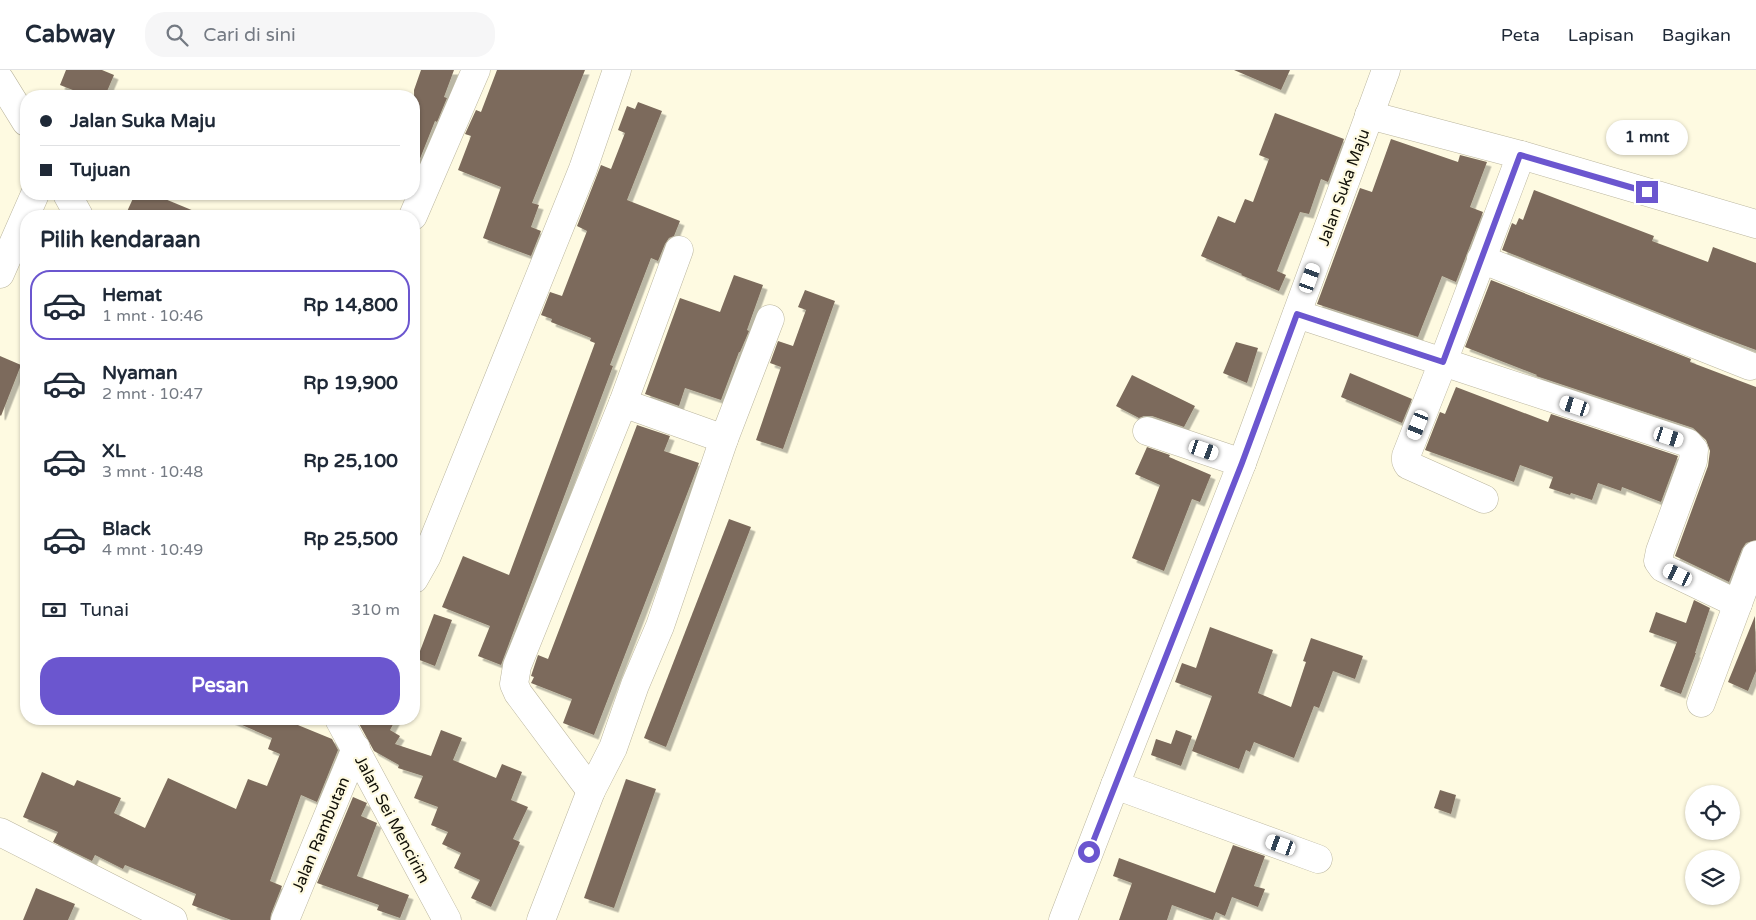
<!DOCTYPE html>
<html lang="id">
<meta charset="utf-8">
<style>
body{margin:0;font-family:"Varela Round",sans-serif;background:#f6f6f7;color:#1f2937;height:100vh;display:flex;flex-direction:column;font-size:19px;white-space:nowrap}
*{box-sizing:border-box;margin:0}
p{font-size:16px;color:#747a83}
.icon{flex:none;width:28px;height:28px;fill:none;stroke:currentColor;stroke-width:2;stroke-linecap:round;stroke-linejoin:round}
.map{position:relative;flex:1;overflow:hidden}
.panel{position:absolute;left:20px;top:140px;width:400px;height:515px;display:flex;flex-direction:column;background:#fff;border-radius:20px;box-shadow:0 1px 4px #0004}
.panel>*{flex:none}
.top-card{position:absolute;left:20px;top:20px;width:400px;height:110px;border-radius:20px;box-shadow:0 1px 4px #0004;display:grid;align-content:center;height:110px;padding:0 20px;background:#fff}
.controls{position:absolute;left:1685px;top:715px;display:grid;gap:10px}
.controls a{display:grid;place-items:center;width:55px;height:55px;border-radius:50%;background:#fff;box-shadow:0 1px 4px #0004;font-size:25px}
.end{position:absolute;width:22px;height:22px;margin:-11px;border:6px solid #6b56cf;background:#fff;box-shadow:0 0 0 2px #fff}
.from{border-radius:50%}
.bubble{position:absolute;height:35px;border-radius:18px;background:#fff;box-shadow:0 1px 4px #0004;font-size:16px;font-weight:700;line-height:35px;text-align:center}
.car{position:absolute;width:15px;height:30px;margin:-15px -8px;border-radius:6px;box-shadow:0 0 4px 1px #0007;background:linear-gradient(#fff 24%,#345 0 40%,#fff 0 76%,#345 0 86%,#fff 0)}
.top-card b{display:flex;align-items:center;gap:18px;height:48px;font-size:19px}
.top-card b+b{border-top:1px solid #e0e1e3}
.top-card i{width:12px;height:12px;background:#1f2937}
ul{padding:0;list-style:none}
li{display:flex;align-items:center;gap:15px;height:70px;margin:0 10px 8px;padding:0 10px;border:2px solid transparent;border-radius:20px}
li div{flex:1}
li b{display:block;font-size:19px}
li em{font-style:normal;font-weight:700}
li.active{border-color:#6b56cf}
li>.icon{width:45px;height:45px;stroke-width:1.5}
h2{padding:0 20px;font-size:22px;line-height:60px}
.pay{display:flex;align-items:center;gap:12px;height:55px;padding:0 20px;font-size:19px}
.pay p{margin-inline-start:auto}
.action{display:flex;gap:10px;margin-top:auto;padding:10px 20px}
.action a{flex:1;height:58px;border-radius:20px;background:#6b56cf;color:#fff;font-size:20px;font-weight:700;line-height:58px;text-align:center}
header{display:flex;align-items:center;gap:30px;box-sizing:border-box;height:70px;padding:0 25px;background:#fff;border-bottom:1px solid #e0e1e3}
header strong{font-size:24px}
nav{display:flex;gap:28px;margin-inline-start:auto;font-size:18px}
.search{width:350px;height:45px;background:#f6f6f7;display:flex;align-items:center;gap:12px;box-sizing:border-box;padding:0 18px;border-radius:20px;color:#747a83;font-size:19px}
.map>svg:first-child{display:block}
.building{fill:#7c6b5b;filter:url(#shadow)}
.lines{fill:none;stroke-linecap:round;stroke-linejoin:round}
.minor-casing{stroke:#bbb69f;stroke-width:29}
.minor{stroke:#fff;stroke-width:28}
.route{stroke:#6b56cf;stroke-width:6}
.labels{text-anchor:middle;stroke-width:4.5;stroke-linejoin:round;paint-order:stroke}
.street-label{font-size:16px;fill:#111008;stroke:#fefae1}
</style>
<header>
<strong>Cabway</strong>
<div class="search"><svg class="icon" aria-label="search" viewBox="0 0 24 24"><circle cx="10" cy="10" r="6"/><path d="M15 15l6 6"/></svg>Cari di sini</div>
<nav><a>Peta</a><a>Lapisan</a><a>Bagikan</a></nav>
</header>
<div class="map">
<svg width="1756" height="850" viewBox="0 0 1756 850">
<defs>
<filter id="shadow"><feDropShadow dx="4.5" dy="4.5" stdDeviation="0" flood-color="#0004"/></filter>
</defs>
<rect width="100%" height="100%" fill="#fefae1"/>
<!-- building -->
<g class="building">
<path d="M66,0h36l12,5 -9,21h-17l-28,-11z"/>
<path d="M421,0h33l-10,27 3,1 -10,24 -2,-1 -20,50 -1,-81z"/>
<path d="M497,0h88l-53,133 7,2 -8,22 10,4 -10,25 -48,-18 18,-51 -43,-17 13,-34 -6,-2 11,-24 5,2z"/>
<path d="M1234,0h56l-9,20z"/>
<path d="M638,32l24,9 -35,89 53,21 -6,15 -5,2 -4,6 -7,17 -7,-3 -41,107 3,1 -112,299 -23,-9 12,-30 -48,-19 21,-51 46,19 86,-232 -5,-2 1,-3 -40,-16 1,-3 -11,-4 9,-23 12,4 25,-65 -10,-5 24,-61 10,4 14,-36 -7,-3 9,-24 8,3z"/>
<path d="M1275,43l69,26 -16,43 -7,-3 -12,35 -9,-2 -23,59 9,4 -7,16 -38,-16 1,-1 -41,-18 17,-40 17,7 10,-24 8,3 16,-43 -10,-4z"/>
<path d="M1391,69l67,23 2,-7 27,7 -17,45 13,5 -27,70 -14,-6 -24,61 -101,-33 43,-116 12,4z"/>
<path d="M1534,120l120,46 -2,5 56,21 5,-15 43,16v87l-54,-20 -200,-80 10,-27 4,2 3,-7 4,2z"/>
<path d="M135,124h18l53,22h-81z"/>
<path d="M734,205l29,10 -16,45 2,1 -9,21h-1l-18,48 -36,-12 -6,18 -34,-12 35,-96 40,14z"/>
<path d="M1491,210l200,79 -1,3 66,25v153l-10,3 -4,6 -13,33 -54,-26 33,-90 2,-15 -4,-11 -13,-12 -157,-52 1,-1 -72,-28z"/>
<path d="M805,220l30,11 -52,148 -27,-9 25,-73 -11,-4 8,-22 15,5 13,-36 -8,-3z"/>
<path d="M1236,272l22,6 -11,35 -24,-10z"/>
<path d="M0,286l21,9 -20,51 -1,-1z"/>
<path d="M1350,303l62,26 -10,24 -61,-26z"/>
<path d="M1132,305l63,31 -11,21 -32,-11h-8l-5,2 -23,-12z"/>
<path d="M1456,317l92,35 3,-8 127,42 -17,46 -39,-15 -1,4 -23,-8 -6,17 -21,-7 -1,2 -21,-7 4,-11 -33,-12 -6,17 -89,-32 15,-38 5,2z"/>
<path d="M637,355l33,11 -6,15 35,12 -105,272 -31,-12 9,-24 -41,-16 3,-6 -3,-1 7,-21 10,4z"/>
<path d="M1147,377l23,8 -1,2 42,18 -11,27 -8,-3 -28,72 -32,-13 28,-73 -25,-11z"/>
<path d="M729,449l22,8 -85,220 -22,-9z"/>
<path d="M1694,530l16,8 -15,45h1l-15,41 -21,-8 17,-44 -28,-10 7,-20 30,11z"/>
<path d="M434,544l18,6 -17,46 -18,-7z"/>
<path d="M1755,546l1,55 -8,20 -20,-9z"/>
<path d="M1210,557l63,23 -15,43 33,14 15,-45 -3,-1 8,-23 52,18 -8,23 -22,-8 -14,37 -5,-2 -20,52 -40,-16 -4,10 -4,-2 -7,19 -47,-18 20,-55 -37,-14 7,-19 14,5z"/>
<path d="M228,649h66l-1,4 39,16 6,11 -21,52 -16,-7 -31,86 12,5 -11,28 -1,6h-39l-39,-15 4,-11 -71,-29 -2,4 -28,-14 -3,6 -39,-19 5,-10 -35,-15 19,-45 32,14 3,-6 44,18 -7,15 31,15 23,-50 68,31 12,-30 19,7 13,-32 -12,-5 4,-11z"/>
<path d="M358,649h38l-6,11 10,6 -5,8 36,12 10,-26 21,8 -9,22 43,18 6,-14 20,8 -11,28 17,7 -15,32 7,3 -29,65 -20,-9 9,-18 -26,-12 7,-15 -19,-9 6,-12 -17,-7 7,-18 -24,-9 9,-22 -25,-8 1,-3 -25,-14 -17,-31z"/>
<path d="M1176,660l16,6 -11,30 -30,-11 5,-16 15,5z"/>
<path d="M626,709l30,10 -42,119 -30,-10z"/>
<path d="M1440,720l16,5 -5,19 -17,-6z"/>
<path d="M353,727l14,6 -6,13 16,7 -20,53 52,19 -9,23 -23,-8 2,-5 -62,-22z"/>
<path d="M1233,775l32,11 -11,30 11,3 -7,18 -26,-10 -7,19 -9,-4 -3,8 -41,-15 -5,15h-48l13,-37 -19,-7 6,-18 96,35z"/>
<path d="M36,818l39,16 -7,16h-45z"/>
</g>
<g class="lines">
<defs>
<g id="minor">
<path d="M0,10l26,42"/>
<path d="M1369,45l152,40 235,69"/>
<path d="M1521,85l-78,207 245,81 6,7 -1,11 -33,90 -2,10 5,7 75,36"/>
<path d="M67,124l12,22"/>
<path d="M413,146l63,-146"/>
<path d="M1481,189l269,107"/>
<path d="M0,204l35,-80"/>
<path d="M1297,244l146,48 -37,94v5l2,4 76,34"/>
<path d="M623,333l101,36"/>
<path d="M1147,361l95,32"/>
<path d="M414,509l13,-23 156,-387 34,-99"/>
<path d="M1701,633l55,-148"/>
<path d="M339,649l108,201"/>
<path d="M1115,715l203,74"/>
<path d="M591,721l-73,-98 -4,-9 3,-18 106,-263 56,-153"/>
<path d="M0,762l173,88"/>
<path d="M285,850l71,-172"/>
<path d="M541,850l50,-129 22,-43 22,-63 25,-59 64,-187 46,-120"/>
<path d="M1063,850l52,-135 127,-322 144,-393"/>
</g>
</defs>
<!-- minor casing -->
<use href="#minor" class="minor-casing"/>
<!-- minor -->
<use href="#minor" class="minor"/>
</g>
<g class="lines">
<!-- route -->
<path class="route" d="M1089,782l153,-389 55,-149 146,48 77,-207 127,37"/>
</g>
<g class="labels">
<!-- street labels -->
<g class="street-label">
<text transform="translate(1343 117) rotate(-70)" y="6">Jalan Suka Maju</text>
<text transform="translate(393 749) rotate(62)" y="6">Jalan Sei Mencirim</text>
<text transform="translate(320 764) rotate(-67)" y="6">Jalan Rambutan</text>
</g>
</g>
</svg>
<div class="controls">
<a><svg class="icon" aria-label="locate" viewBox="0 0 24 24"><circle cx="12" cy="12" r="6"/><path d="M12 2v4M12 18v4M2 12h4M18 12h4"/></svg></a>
<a><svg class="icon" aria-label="layers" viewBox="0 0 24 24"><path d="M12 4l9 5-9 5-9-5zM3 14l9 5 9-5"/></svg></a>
</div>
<i class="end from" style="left:1089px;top:782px"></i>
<i class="end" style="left:1647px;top:122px"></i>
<div class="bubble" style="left:1606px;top:50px;width:82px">1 mnt</div>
<i class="car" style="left:1310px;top:208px;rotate:20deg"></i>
<i class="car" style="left:1575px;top:336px;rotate:288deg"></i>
<i class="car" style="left:1418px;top:355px;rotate:202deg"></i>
<i class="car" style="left:1669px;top:367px;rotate:108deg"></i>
<i class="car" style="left:1204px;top:380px;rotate:109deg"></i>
<i class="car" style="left:1678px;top:505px;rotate:296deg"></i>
<i class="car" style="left:1281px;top:775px;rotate:290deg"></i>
<div class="top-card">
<b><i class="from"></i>Jalan Suka Maju</b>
<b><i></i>Tujuan</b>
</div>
<section class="panel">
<h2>Pilih kendaraan</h2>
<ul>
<li class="active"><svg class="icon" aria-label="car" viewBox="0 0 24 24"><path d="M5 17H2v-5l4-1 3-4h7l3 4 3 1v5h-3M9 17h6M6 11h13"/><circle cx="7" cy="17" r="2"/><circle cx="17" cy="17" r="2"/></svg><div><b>Hemat</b><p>1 mnt · 10:46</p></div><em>Rp 14,800</em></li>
<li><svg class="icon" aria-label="car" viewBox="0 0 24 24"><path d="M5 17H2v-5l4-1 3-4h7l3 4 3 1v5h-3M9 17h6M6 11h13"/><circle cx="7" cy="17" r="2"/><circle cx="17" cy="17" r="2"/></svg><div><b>Nyaman</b><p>2 mnt · 10:47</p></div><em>Rp 19,900</em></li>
<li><svg class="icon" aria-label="car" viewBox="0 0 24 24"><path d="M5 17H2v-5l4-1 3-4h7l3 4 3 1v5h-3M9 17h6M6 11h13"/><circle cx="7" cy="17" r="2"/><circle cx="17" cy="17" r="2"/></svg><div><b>XL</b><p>3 mnt · 10:48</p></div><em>Rp 25,100</em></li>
<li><svg class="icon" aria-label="car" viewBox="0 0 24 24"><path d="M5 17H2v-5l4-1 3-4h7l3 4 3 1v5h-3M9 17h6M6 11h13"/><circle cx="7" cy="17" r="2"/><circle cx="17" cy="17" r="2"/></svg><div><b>Black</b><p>4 mnt · 10:49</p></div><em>Rp 25,500</em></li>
</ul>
<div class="pay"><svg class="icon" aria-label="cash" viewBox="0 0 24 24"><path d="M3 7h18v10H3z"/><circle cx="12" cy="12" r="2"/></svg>Tunai<p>310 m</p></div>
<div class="action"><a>Pesan</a></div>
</section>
</div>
